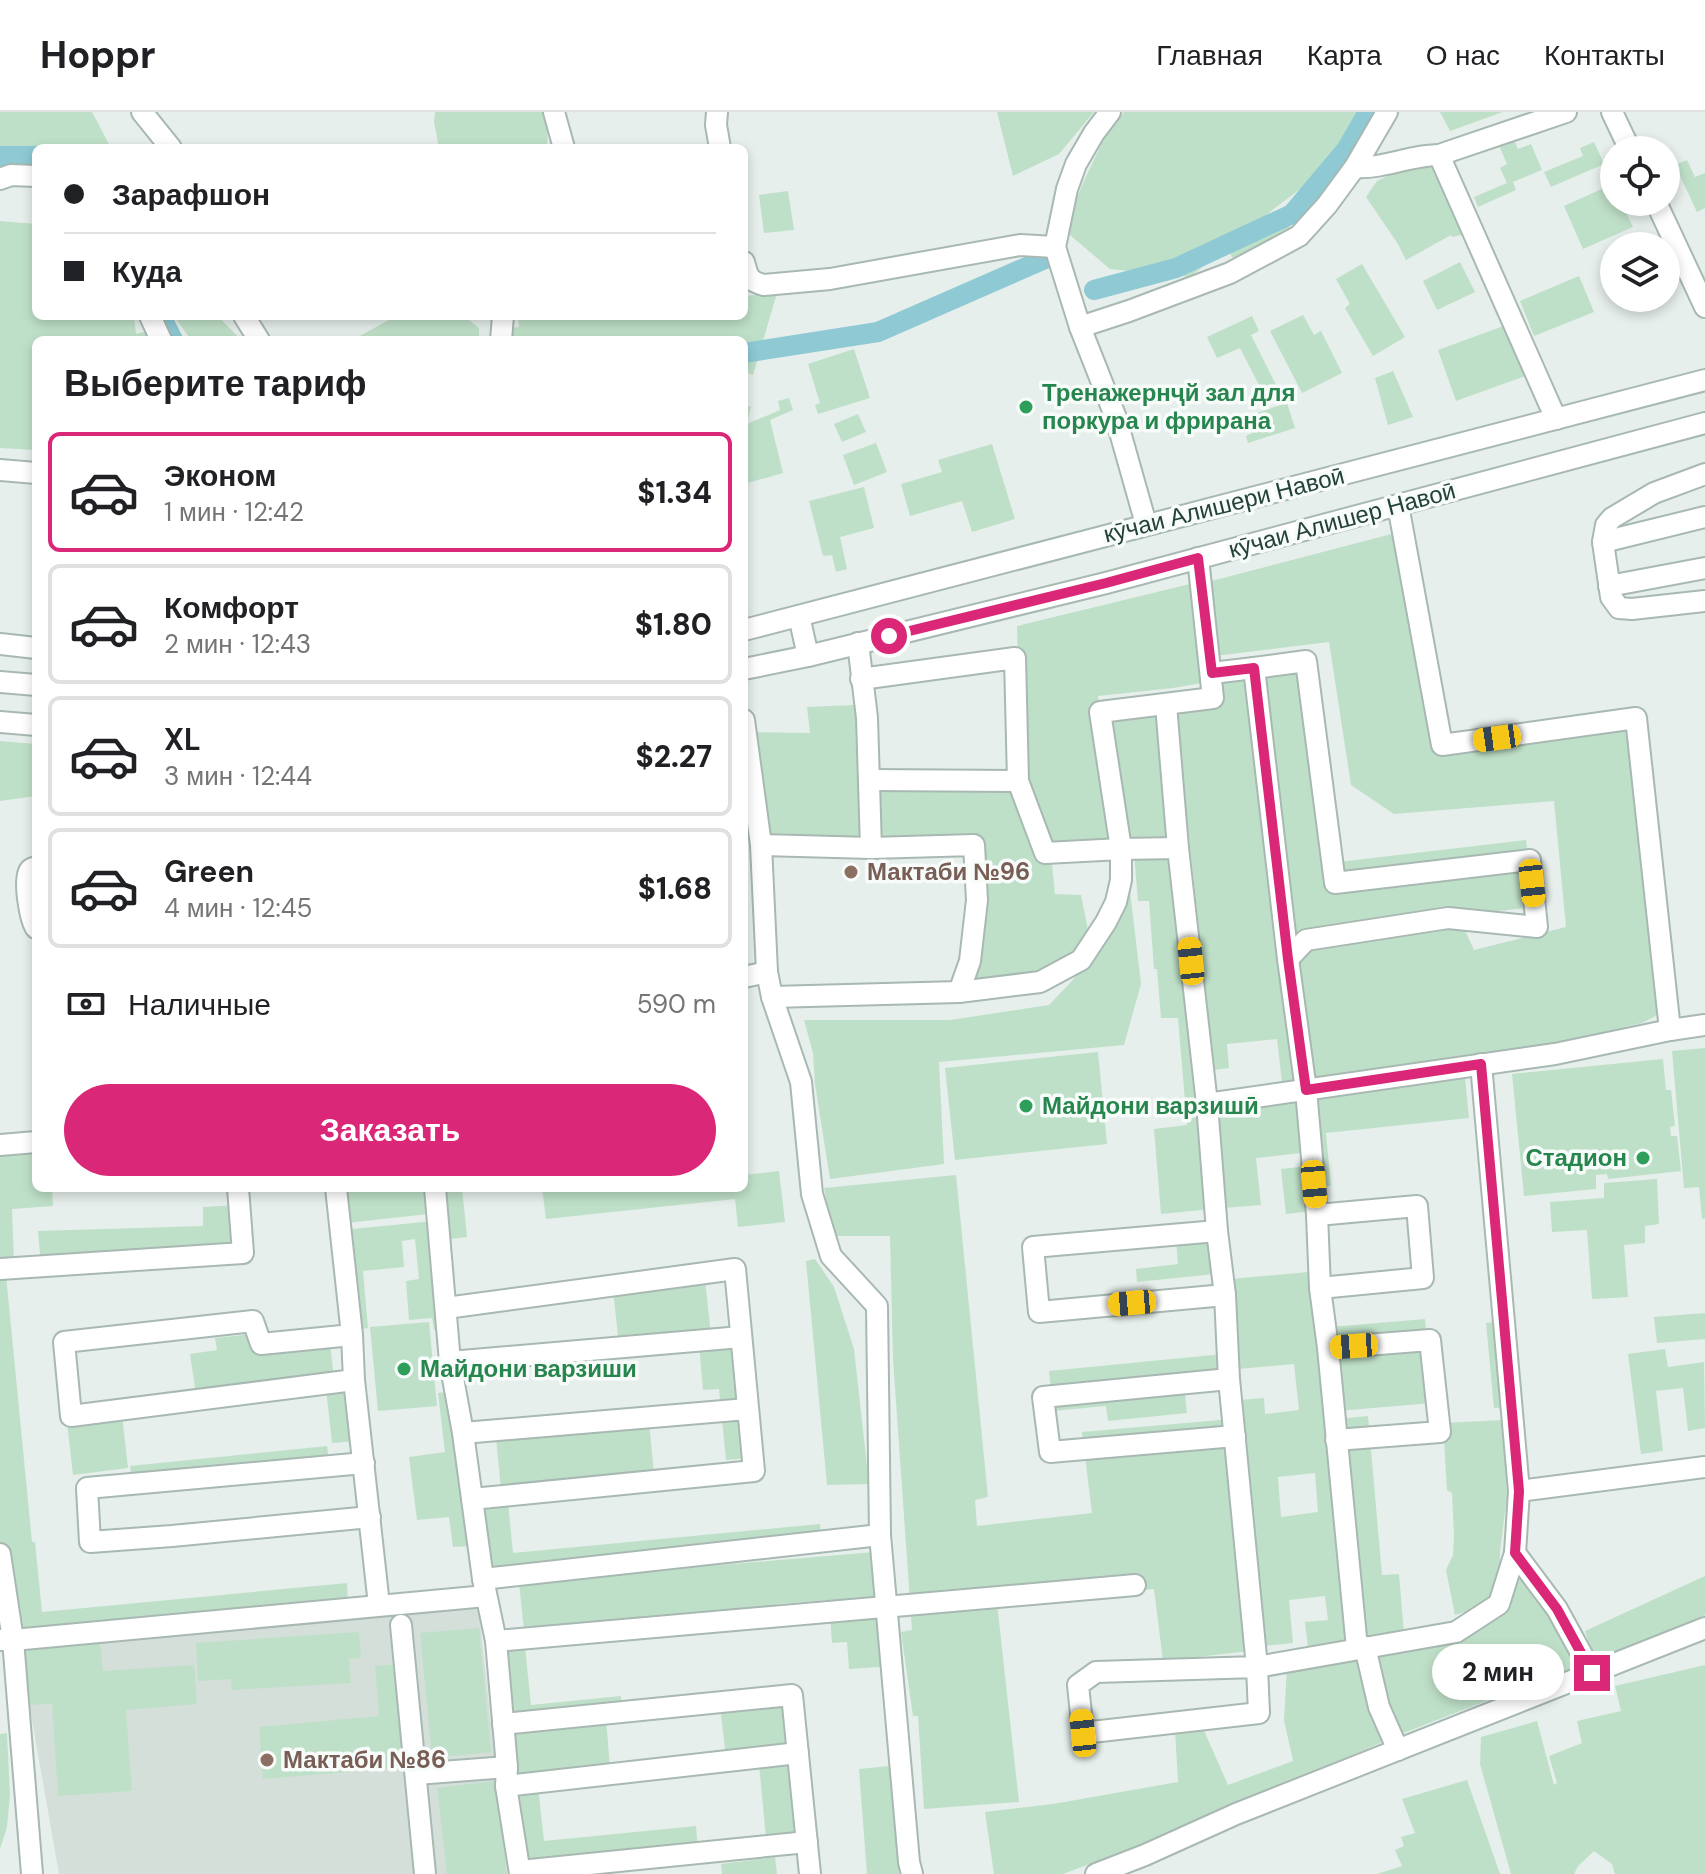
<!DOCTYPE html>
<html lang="ru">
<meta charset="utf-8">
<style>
body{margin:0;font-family:"DM Sans",sans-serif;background:#f6f6f6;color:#202124;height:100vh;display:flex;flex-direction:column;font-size:30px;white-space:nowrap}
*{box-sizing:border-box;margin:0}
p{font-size:26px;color:#757577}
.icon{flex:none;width:44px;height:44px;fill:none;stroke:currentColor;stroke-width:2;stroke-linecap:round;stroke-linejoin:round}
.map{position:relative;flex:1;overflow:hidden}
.sheet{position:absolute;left:32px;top:224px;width:716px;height:856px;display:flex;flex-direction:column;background:#fff;border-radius:12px;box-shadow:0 4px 12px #0003}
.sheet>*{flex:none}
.top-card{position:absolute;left:32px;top:32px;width:716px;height:176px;border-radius:12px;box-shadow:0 4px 12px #0003;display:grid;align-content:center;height:176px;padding:0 32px;background:#fff}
.tools{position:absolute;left:1600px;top:24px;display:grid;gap:16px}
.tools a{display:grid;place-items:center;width:80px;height:80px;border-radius:50%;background:#fff;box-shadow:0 4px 12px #0003;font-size:40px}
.end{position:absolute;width:36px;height:36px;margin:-18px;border:10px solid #db2777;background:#fff;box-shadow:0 0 0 4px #fff}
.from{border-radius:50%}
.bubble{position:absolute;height:56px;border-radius:28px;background:#fff;box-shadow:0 4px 12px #0003;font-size:26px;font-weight:800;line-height:56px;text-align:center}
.car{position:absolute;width:24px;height:48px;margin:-24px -12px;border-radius:10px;box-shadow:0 0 6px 2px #0007;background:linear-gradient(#f5c518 24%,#345 0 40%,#f5c518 0 76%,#345 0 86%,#f5c518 0)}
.top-card b{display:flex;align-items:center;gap:28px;height:76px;font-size:30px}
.top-card b+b{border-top:2px solid #e0e0e0}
.top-card i{width:20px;height:20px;background:#202124}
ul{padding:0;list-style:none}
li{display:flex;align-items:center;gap:24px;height:120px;margin:0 16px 12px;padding:0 16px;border:4px solid #e0e0e0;border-radius:12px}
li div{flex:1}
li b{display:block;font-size:30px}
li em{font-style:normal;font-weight:800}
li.selected{border-color:#db2777}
li>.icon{width:72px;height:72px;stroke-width:1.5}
h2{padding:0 32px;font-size:36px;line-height:96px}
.pay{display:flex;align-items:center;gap:20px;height:88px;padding:0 32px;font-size:30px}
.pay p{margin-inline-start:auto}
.primary-button{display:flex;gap:16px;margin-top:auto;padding:16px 32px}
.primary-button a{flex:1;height:92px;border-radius:48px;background:#db2777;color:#fff;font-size:32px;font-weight:800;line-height:92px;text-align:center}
header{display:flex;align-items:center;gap:48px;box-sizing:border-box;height:112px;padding:0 40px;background:#fff;border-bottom:2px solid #e0e0e0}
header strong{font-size:38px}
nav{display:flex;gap:44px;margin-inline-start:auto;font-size:28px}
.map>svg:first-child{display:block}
.built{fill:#d4dfda}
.green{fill:#bfe0c8;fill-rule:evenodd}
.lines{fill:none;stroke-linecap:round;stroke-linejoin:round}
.canal{stroke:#8ec9d4;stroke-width:20}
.minor-casing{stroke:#a8b8b2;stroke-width:24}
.minor{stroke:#fff;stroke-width:20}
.route{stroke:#db2777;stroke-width:10}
.leisure-dot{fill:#2e9e5b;stroke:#f7fbf9;stroke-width:3}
.education-dot{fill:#8d6e63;stroke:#f7fbf9;stroke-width:3}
.labels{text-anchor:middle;stroke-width:7;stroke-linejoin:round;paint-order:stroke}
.leisure-label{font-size:24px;font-weight:bold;fill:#27864d;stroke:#f7fbf9;text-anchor:start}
.street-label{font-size:24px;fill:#24423a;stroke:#f7fbf9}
.education-label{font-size:24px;font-weight:bold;fill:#785e54;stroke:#f7fbf9;text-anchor:start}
</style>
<header>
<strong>Hoppr</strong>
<nav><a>Главная</a><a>Карта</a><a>О нас</a><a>Контакты</a></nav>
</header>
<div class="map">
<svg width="1705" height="1762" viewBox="0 0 1705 1762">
<rect width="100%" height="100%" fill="#e6efeb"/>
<!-- built -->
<path class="built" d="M478,1490l29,272h-448l-40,-228z"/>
<!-- green -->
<g class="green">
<path d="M0,0h92l19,36h-75v3l-36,1z"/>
<path d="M435,0h110l3,10 -1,26h-108l-5,-26z"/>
<path d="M997,0h97l-35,42 -46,22z"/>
<path d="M1124,0h245l-9,32 -85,64 -85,69 -80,-8 -46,-39 19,-47 25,-53z"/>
<path d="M1440,0h63l-53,19z"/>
<path d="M1493,20l19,3 6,14 13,-5 11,26 -29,12 3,8 -38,17 -4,-10 33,-14 -7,-15 7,-4z"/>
<path d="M1594,30l10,22 -53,23 -7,-15 39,-16 -3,-8z"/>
<path d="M1435,47l31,75 -14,3 -1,-2 -45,25 -8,-16 -32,-47 11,-16 32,-15z"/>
<path d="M1687,48l8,17 10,-4v35l-8,4 -22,-47z"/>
<path d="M1613,72l1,18h7l12,25 -50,22 -19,-43z"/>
<path d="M788,79l6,39 -30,3 -5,-38z"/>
<path d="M0,109l36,3v92h98l2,18 16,-4 1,10h-117v110l-36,-2z"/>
<path d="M1287,110l11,20 -57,31 -11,-20z"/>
<path d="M1460,150l15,30 -38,18 -14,-29z"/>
<path d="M1362,152l43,73 -32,19 -28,-48 5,-4 -14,-25z"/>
<path d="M1579,164l15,36 -60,24 -14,-35z"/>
<path d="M777,181l-24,82 -9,-4v-31h-238l1,-11 12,-2 -1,-11h226v-20z"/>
<path d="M1303,203l11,20 7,-4 21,42 -40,20 -32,-62z"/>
<path d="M174,204h44l23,24h-50z"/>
<path d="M396,204h68l15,12v12h-150l29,-3z"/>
<path d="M1252,204l7,15 -8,4 28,56 -22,10 -4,-10 7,-4 -20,-39 -23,10 -10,-21z"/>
<path d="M1509,212l19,51 -72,26 -18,-51z"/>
<path d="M854,237l16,49 -52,16 -3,-9 5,-2 -12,-39z"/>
<path d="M1393,259l20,46 -25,8 -13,-47z"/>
<path d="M789,286l4,12 -23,10 13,53 -39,11v-76l7,-2 -4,18 33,-14 -2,-9z"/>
<path d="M1287,291l8,25 -47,15 -2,-7 6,-3 -5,-17z"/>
<path d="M858,302l8,18 -24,10 -8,-18z"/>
<path d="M876,331l11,29 -33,13 -11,-30z"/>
<path d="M992,332l23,75 -43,13 -10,-31 -52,15 -9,-32 41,-12 -4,-12z"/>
<path d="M864,375l10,41 -34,9 7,32 -11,3 -4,-17 -9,1 -14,-55z"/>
<path d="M1403,419l42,214 190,-21 22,115 22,165 -37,19 -89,21 -244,40 -18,-139 154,-24 19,7 10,22 92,-23 -12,-126 -160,13 -43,-29 -22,-143 -114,14 -11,-73z"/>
<path d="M1194,471l14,99 -35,6 -75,8 10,151 -66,11 10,7 3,29 26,1 7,35 -14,22 -38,26 -64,4 5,-139h-102l1,-54 145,-9 -4,-154z"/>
<path d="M1306,543l24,208 196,-23 8,67 -243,27 -32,-273z"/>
<path d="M1255,552l45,424 -17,2 -6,-51 -50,5 2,24 -15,2 -40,-373 44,-5 -2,-24z"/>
<path d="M1171,582l8,145 -62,5 -13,-144z"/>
<path d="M854,593l9,74 3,61 -105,5 -1,-29h-16v-84l66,1 -3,-26z"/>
<path d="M0,629l36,3v52l-36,5z"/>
<path d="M1183,737l29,360 -51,5 -7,-85 33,-4 -9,-107h-17l-4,-49h-3l-5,-68h-11l-4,-48z"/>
<path d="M1130,779l11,93 -17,61 -185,17 5,102 -114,15 -15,-95 -2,-31 -9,-33h146l99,-15 38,-40z"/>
<path d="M1705,936v170l-3,1 -3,-32 -15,1 -12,-137z"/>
<path d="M1098,940l9,92 -152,16 -10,-92z"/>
<path d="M1663,947l3,31h5l4,36 -5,1 1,9h6l4,35 -73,8 -1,-5 -11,1v14l-72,7 -12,-122z"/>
<path d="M1464,955l5,51 -143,15 5,53 -12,1 -10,-95z"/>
<path d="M1303,983l6,57 -53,6 5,47 -37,3 -11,-104z"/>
<path d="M36,1034v42h16l1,18 -41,3 2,54 -14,2v-115z"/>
<path d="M1309,1054l4,45 -27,3 -5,-45z"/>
<path d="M779,1059l6,51 -47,5 -3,-28 -189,20 -4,-31h202v-13z"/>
<path d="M956,1063l32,322 -13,3 2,26 115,-13 -10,-81 149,-13 18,232 -86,10 -9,-72 -157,14 22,199 -95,7 -6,-93h-5l-12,-84 11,-2 -19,-271 -3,-123h-57l-9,-48z"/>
<path d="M1657,1067l2,45 -14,2v17l-21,2 4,52 -36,2 -5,-69 -35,2 -2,-30 54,-4v-15z"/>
<path d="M344,1076h81l3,26 -81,9z"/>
<path d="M437,1076h25l5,49 -24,3z"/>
<path d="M237,1093l2,47 -198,13 -3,-34 165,-5v-19z"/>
<path d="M434,1109l10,108 -10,1 -2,-12 -23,2 -3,-39 13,-2 -4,-40 -13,2 2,26 -41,4 5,57 -17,2 -9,-100z"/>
<path d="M1219,1122l5,39 -87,9 -1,-13 42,-5 -2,-26z"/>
<path d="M815,1147l19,28 20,62 15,135 -42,1 -21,-224z"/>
<path d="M1319,1159l33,374 -44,3 -3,-26 23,-2 -3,-24 -36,4 4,43 -32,3 -22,-246 25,-2 1,16 34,-4 -5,-46 -56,5 -8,-90zM1315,1361l3,39 -37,5 -3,-40z"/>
<path d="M6,1163l26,267h3l7,70 305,-29 1,19 -343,33 -5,-52v-307z"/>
<path d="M705,1168l6,55 -92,10 -6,-55z"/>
<path d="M1705,1201v26l-48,4 -3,-26z"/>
<path d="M1425,1207l7,84 -95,8 -7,-84z"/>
<path d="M1501,1209l8,86 -15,1 -8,-85z"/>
<path d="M429,1210l8,84 -59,5 -8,-84z"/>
<path d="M252,1222l3,19 75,-9 4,34 -138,17 -6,-41 27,-4 -2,-12z"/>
<path d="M739,1228l11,118 -24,2 -7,-71 -16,1 -4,-46z"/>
<path d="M1665,1237l3,18 36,-5 1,66 -17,3 -5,-43 -27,3 7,60 -22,3 -13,-100z"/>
<path d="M1223,1242l2,19 -42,4 4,36 -79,8 -2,-15 -53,5 -4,-40z"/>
<path d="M351,1273l6,56 -25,2 -6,-55z"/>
<path d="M452,1279l19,155 -18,1 -4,-30 -32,3 -8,-63 36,-5 -7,-59z"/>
<path d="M648,1300l6,62 -153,15 -6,-61z"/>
<path d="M122,1303l6,53 -55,7 -6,-53z"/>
<path d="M1368,1304l14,159 17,-1 5,59 -46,5 -20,-219z"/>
<path d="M1504,1308l3,76 -7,56v36l-10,16 -35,11 -9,-45 7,-15 1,-20 -2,-42 -5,-3 -4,-67z"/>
<path d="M327,1334l2,16 -197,21 -2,-17z"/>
<path d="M508,1390l5,51 307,-29 2,21 -332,31 -7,-72z"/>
<path d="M874,1440l7,115 -32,2 -2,-27 -15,1 -3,-43 -52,4 2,15 -254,28 6,58 90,-9 1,15 -110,10 -8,-88 20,-2 -5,-49z"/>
<path d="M1705,1464v39l-110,47 -10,-31z"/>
<path d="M1521,1465l31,36 27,52 -178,69 -214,93 -124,47h-69l-9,-62 68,-8 125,-22 -3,-52 27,-4 26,59 65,-24 -9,-41 3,-53 180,-28 38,-33z"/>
<path d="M479,1516l12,124 -59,6 -12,-125z"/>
<path d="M359,1520l2,26 -12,1 2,24 -119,7 -1,-11 -33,2 -2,-38z"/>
<path d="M100,1530l3,29 91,-6 3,39 -71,6 6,81 -74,5 -6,-92 -25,1 -4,-58z"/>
<path d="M400,1552l9,103 -146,12 -4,-52 120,-11 -4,-50z"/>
<path d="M1705,1553v209h-90l-3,-10 -18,-13 -16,15 -4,8h-63l-31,-110 1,-27 56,-16 17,64 3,-2 -8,-27 33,-13 -5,-22 44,-10 -6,-25z"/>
<path d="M788,1587l6,50 -68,8 -6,-51z"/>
<path d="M606,1606l4,50 -92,10 -4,-49z"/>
<path d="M7,1621l3,62 -3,32 -7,22v-115z"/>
<path d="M794,1649l7,74 -35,3 -7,-74z"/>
<path d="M890,1654l9,108h-32l-8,-105z"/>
<path d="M1467,1668l33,94h-123l25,-8 -7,-16 9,-4 -3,-9 14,-4 -13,-34z"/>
<path d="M495,1669l12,93h-60l-10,-86z"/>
<path d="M538,1674l6,55 152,-15 2,24 -171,17 -8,-80z"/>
<path d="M775,1745l2,17h-55l-1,-10z"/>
</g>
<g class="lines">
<!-- canal -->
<g class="canal">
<path d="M0,44h36"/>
<path d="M1094,178l82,-22 116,-54 54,-64 22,-38"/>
<path d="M161,204l12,24"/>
<path d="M744,241l134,-21 176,-77"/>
</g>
<defs>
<g id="minor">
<path d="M142,0l29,36"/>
<path d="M554,0l10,36"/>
<path d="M717,0l-1,13 4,23"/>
<path d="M1110,0l-16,21 -18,31 -9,25 -12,58 25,80 36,91 30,106"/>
<path d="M1612,0l18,38"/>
<path d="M1439,43l117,264"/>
<path d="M1355,55c29,2 55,-12 84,-12l127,-43"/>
<path d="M0,67l11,-4 25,1"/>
<path d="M1656,90l49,105"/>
<path d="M744,150c4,14 4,19 20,23l66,-6 190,-34 35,2"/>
<path d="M150,204l11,24"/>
<path d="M244,204l15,24"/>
<path d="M1080,215l49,-16 101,-38 69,-37 28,-31 28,-38 32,-55"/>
<path d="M501,228l2,-24"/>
<path d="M0,358l36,3"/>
<path d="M1705,362l-51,19 -42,25 -6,7 -3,17 8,55 8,11 13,1 73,-8"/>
<path d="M1603,430l102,-25"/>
<path d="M1198,446l15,140 -113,14 21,137 57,-1 29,256 348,-50 115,-24 -34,-312 -194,27 -44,-240"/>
<path d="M1609,474l96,-18"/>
<path d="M799,504l9,40"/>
<path d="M744,518l961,-250"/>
<path d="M858,531l9,75 4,130"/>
<path d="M0,532l36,4"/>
<path d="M1254,556l52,-7 29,222 195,-23 7,67 -89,-9 -142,22 -18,19"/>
<path d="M744,557l64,-13 298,-73 599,-160"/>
<path d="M1212,561l42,-5 34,291 18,131 11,125 3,73 8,60 29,300"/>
<path d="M861,567l154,-21 3,123 -149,-1"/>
<path d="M0,570l36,3"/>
<path d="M1166,593l12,143"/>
<path d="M744,608l17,125 6,127 5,25 29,85 11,112 19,62 46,50 3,229 29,327 3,12"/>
<path d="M0,610l36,3"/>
<path d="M761,733l110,3 103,-3 3,55 -7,61 -11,31"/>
<path d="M36,755c-2,1 -5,1 -6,3 -7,8 0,50 6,58"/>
<path d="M744,865l23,-5"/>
<path d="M772,885l187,-5 81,-10 41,-22 25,-38 10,-20 5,-22v-31l-76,4 -27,-72"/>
<path d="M1670,918l35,-5"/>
<path d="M1207,992l10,127 8,64 4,84 28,288 2,46 -176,20 -5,-48 18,-13 161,-5 199,-35 43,-28 16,-51 4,-62 -38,-427"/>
<path d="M0,1033l36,-3"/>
<path d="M336,1076l16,147 2,45 25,225"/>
<path d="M435,1076l15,174 13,71 20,146 13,62 11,126 -1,19 14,88"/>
<path d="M1317,1103l100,-9 6,72 -103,10"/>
<path d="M1217,1119l-184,16 6,65 186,-17"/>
<path d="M0,1157l243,-16 -5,-65"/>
<path d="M446,1196l289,-39 19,202 -282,28"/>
<path d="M352,1223l-91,9 -8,-23 -189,21 7,74 283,-36"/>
<path d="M1328,1236l102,-8 10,92 -104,8"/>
<path d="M450,1250l291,-25"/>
<path d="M1229,1267l-186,18 7,55 185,-16"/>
<path d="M463,1321l284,-24"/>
<path d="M364,1351l-277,25 3,54 82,-6 198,-19"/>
<path d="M1519,1379l186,-24"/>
<path d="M1515,1441l42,56 35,64"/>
<path d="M0,1442l13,86 19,234"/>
<path d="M483,1467l397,-44"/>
<path d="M401,1513l24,249"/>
<path d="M0,1528h13l473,-44"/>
<path d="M496,1529l639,-56"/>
<path d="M1365,1535l14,60 19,43"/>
<path d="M503,1612l289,-29 18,179"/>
<path d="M416,1662l91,-7"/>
<path d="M506,1674l292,-33"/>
<path d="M520,1759l287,-29"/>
<path d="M1096,1762l49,-19 91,-41 469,-186"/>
</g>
</defs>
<!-- minor casing -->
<use href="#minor" class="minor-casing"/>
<!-- minor -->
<use href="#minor" class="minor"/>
</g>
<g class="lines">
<!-- route -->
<path class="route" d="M889,524l217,-53 92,-25 14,115 42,-5 34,291 18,131 175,-26 38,427 -4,62 42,56 35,64"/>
</g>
<!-- markers -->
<g class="leisure-dot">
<circle cx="1026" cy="295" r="8"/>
<circle cx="1026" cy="994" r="8"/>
<circle cx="1643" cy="1046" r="8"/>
<circle cx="404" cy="1257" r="8"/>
</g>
<g class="education-dot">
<circle cx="851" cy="760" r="8"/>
<circle cx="267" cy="1648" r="8"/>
</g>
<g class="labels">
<!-- leisure labels -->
<g class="leisure-label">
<text x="1042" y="289">Тренажернҷй зал для<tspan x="1042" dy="28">поркура и фрирана</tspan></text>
<text x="1042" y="1002">Майдони варзишӣ</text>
<text x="1627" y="1054" text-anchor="end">Стадион</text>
<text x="420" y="1265">Майдони варзиши</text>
</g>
<!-- street labels -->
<g class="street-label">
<text transform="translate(1224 393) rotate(-14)" y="8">кӯчаи Алишери Навоӣ</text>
<text transform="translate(1342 408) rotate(-15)" y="8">кӯчаи Алишер Навоӣ</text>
</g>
<!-- education labels -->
<g class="education-label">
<text x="867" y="768">Мактаби №96</text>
<text x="283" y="1656">Мактаби №86</text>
</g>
</g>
</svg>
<div class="tools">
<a><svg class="icon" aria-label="locate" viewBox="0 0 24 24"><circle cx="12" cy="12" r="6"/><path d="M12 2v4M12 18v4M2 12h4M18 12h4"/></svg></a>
<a><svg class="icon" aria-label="layers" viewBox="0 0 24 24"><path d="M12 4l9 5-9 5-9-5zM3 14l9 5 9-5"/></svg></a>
</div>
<i class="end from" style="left:889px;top:524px"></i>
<i class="end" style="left:1592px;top:1561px"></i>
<div class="bubble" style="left:1432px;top:1532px;width:132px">2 мин</div>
<i class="car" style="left:1497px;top:626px;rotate:262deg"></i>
<i class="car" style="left:1532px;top:771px;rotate:174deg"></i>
<i class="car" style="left:1191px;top:849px;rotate:354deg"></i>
<i class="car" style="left:1314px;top:1072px;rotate:175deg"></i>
<i class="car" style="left:1132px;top:1191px;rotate:265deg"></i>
<i class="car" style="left:1354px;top:1234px;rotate:266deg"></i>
<i class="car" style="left:1083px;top:1621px;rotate:354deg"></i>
<div class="top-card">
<b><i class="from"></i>Зарафшон</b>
<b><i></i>Куда</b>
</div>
<section class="sheet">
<h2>Выберите тариф</h2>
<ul>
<li class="selected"><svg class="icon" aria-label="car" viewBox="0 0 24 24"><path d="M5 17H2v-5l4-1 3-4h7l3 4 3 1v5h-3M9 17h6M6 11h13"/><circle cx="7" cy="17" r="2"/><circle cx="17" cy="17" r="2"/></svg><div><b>Эконом</b><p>1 мин · 12:42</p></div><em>$1.34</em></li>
<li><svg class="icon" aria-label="car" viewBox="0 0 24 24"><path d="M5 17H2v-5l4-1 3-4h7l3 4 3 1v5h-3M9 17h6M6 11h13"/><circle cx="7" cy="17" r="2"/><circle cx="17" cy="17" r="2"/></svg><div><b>Комфорт</b><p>2 мин · 12:43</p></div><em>$1.80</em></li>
<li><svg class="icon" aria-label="car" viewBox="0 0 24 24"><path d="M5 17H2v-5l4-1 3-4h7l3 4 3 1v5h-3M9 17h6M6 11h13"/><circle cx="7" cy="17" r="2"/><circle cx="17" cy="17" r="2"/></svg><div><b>XL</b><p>3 мин · 12:44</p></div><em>$2.27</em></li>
<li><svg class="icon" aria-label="car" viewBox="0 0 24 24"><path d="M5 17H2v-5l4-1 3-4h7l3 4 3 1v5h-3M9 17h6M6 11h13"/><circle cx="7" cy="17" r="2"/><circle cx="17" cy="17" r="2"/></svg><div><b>Green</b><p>4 мин · 12:45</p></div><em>$1.68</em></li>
</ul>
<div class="pay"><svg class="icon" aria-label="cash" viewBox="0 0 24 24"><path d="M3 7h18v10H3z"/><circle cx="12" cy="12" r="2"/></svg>Наличные<p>590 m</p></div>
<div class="primary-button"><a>Заказать</a></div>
</section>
</div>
